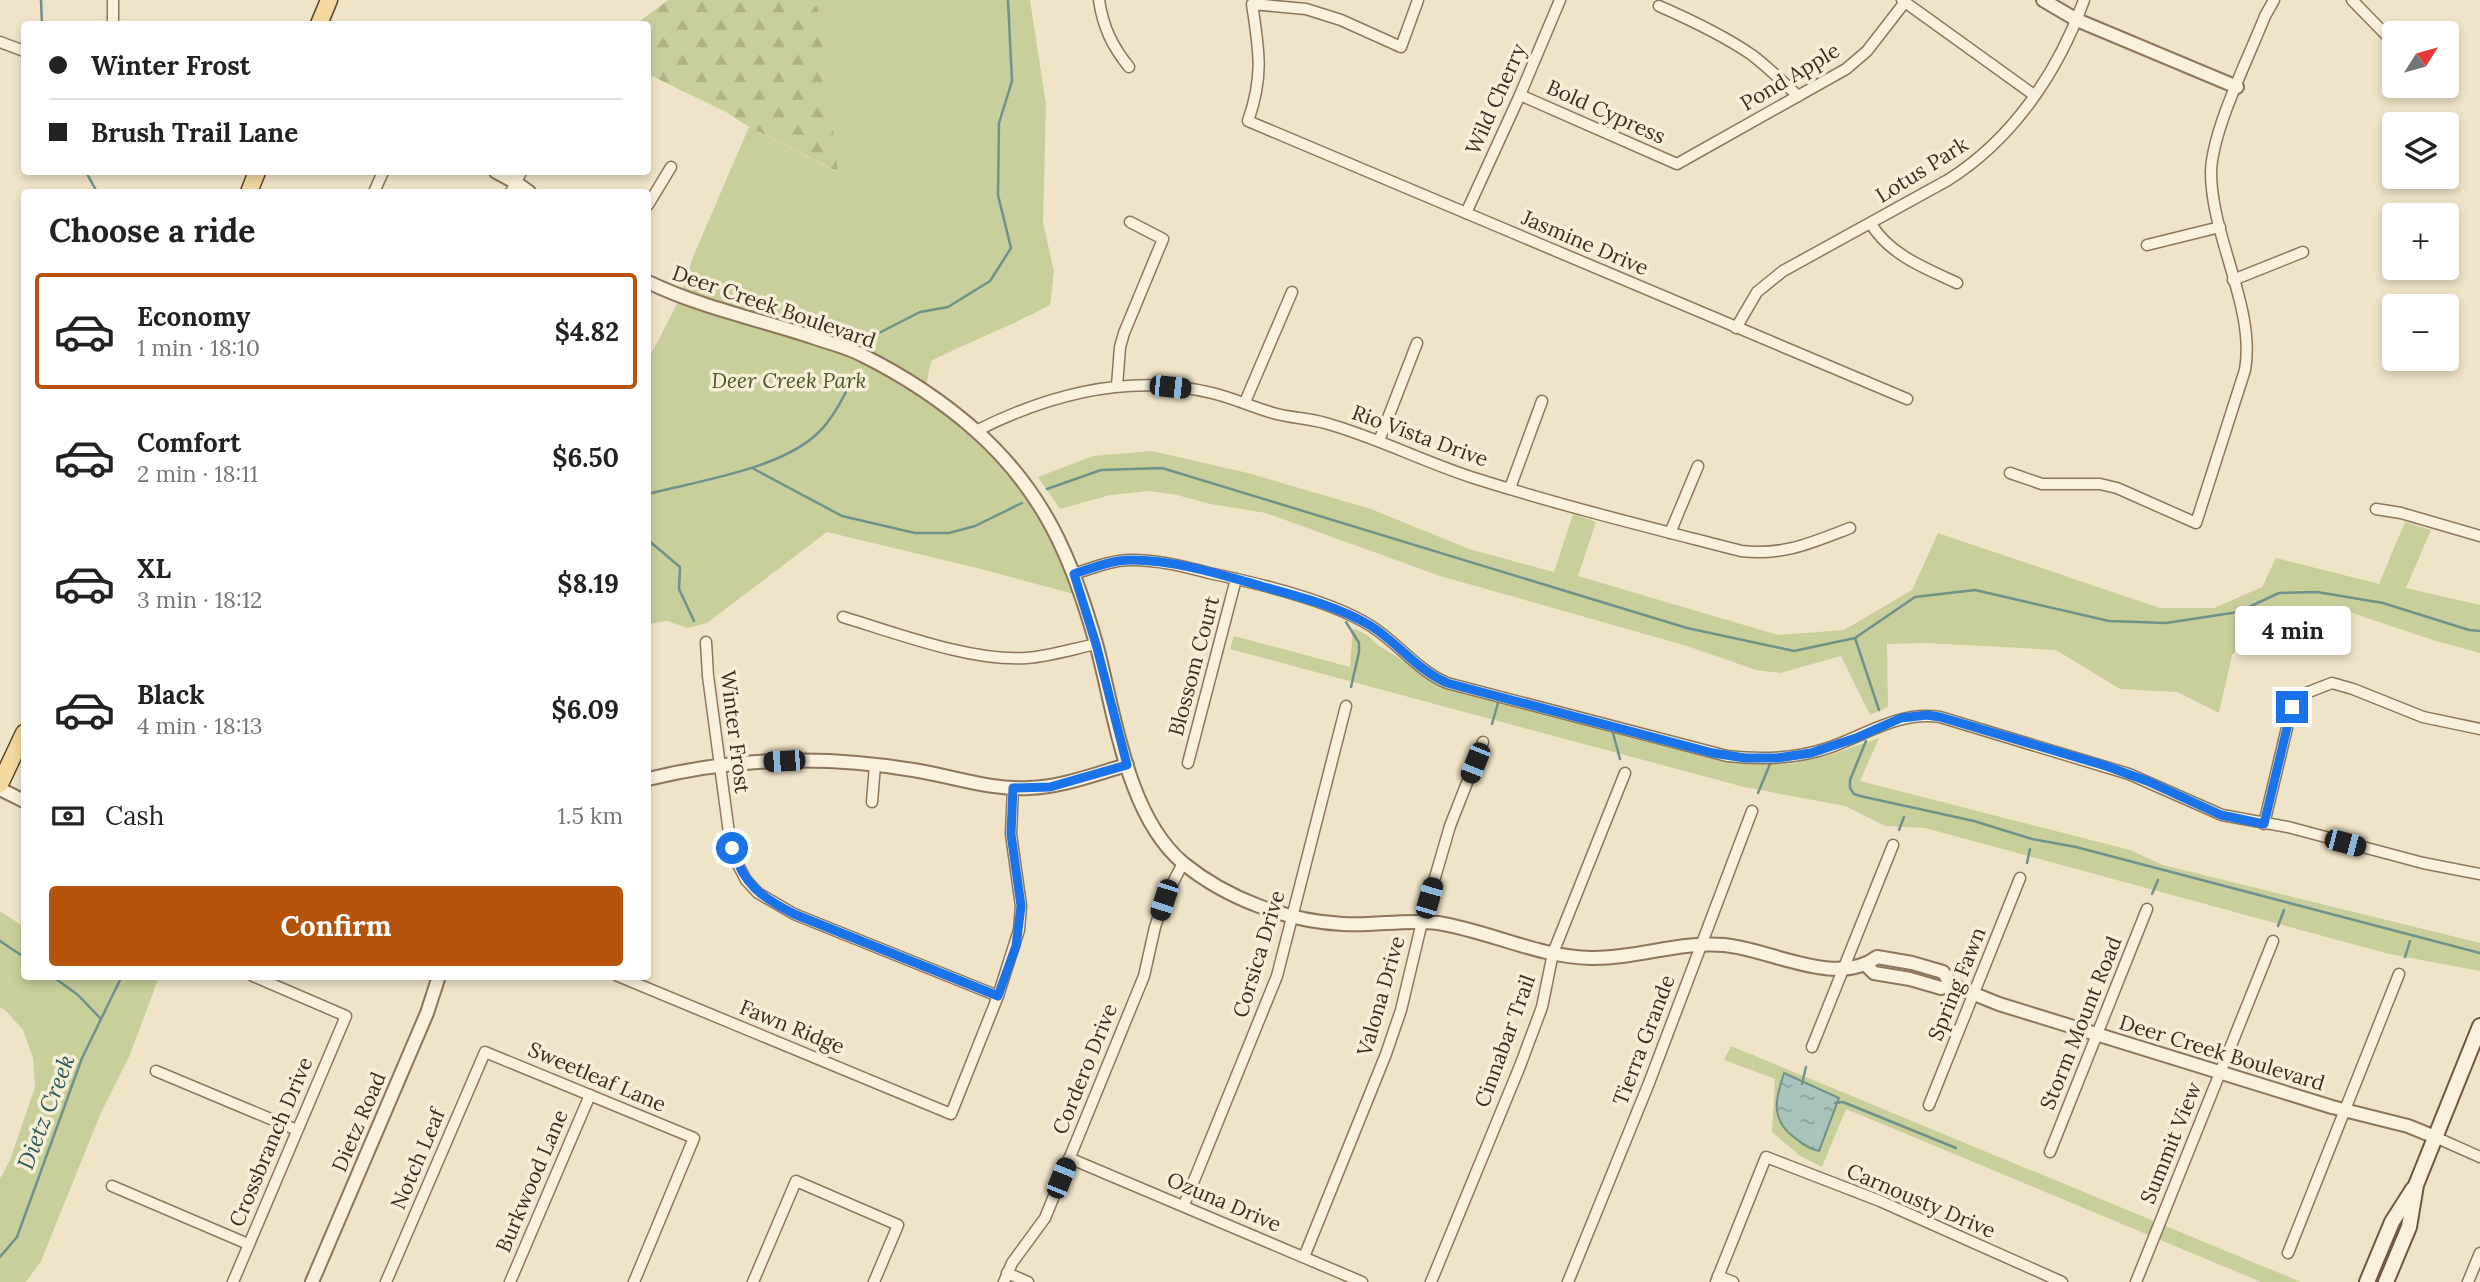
<!DOCTYPE html>
<meta charset="utf-8">
<style>
body{margin:0;font-family:Lora,serif;background:#f2f2f2;color:#222;height:100vh;display:flex;flex-direction:column;font-size:26px;white-space:nowrap}
*{box-sizing:border-box;margin:0}
p{font-size:23px;color:#767676}
.icon{flex:none;width:38px;height:38px;fill:none;stroke:currentColor;stroke-width:2;stroke-linecap:round;stroke-linejoin:round}
.map{position:relative;flex:1;overflow:hidden}
.sheet{position:absolute;left:21px;top:189px;width:630px;height:791px;display:flex;flex-direction:column;background:#fff;border-radius:7px;box-shadow:0 4px 10px #0003}
.sheet>*{flex:none}
.banner{position:absolute;left:21px;top:21px;width:630px;height:154px;border-radius:7px;box-shadow:0 4px 10px #0003;display:grid;align-content:center;height:154px;padding:0 28px;background:#fff}
.needle{width:46px;rotate:53deg}
.tools{position:absolute;left:2382px;top:21px;display:grid;gap:14px}
.tools a{display:grid;place-items:center;width:77px;height:77px;border-radius:7px;background:#fff;box-shadow:0 4px 10px #0003;font-size:35px}
.end{position:absolute;width:32px;height:32px;margin:-16px;border:9px solid #1a73e8;background:#fff;box-shadow:0 0 0 4px #fff}
.from{border-radius:50%}
.bubble{position:absolute;height:49px;border-radius:7px;background:#fff;box-shadow:0 4px 10px #0003;font-size:23px;font-weight:700;line-height:49px;text-align:center}
.car{position:absolute;width:21px;height:42px;margin:-21px -10px;border-radius:9px;box-shadow:0 0 5px 2px #0007;background:linear-gradient(#222 24%,#8ab4d8 0 40%,#222 0 76%,#8ab4d8 0 86%,#222 0)}
.banner b{display:flex;align-items:center;gap:24px;height:66px;font-size:26px}
.banner b+b{border-top:2px solid #e0e0e0}
.banner i{width:18px;height:18px;background:#222}
ul{padding:0;list-style:none}
li{display:flex;align-items:center;gap:21px;height:116px;margin:0 14px 10px;padding:0 14px;border:4px solid transparent;border-radius:7px}
li div{flex:1}
li b{display:block;font-size:26px}
li em{font-style:normal;font-weight:700}
li.on{border-color:#b45309}
li>.icon{width:63px;height:63px;stroke-width:1.5}
h2{padding:0 28px;font-size:32px;line-height:84px}
.pay{display:flex;align-items:center;gap:18px;height:77px;padding:0 28px;font-size:26px}
.pay p{margin-inline-start:auto}
.cta{display:flex;gap:14px;margin-top:auto;padding:14px 28px}
.cta a{flex:1;height:80px;border-radius:7px;background:#b45309;color:#fff;font-size:28px;font-weight:700;line-height:80px;text-align:center}
.map>svg:first-child{display:block}
.green{fill:#c9cf9b}
.forest{fill:url(#forest-firs)}
.water{fill:url(#water-ripples);stroke:#6f938a;stroke-width:2}
.lines{fill:none;stroke-linecap:round;stroke-linejoin:round}
.stream{stroke:#6f938a;stroke-width:2.5}
.minor-casing{stroke:#8d765c;stroke-width:13}
.tertiary-casing{stroke:#8d765c;stroke-width:16}
.secondary-casing{stroke:#6f573f;stroke-width:18}
.primary-casing{stroke:#5b4430;stroke-width:19}
.minor{stroke:#faf1dc;stroke-width:10}
.tertiary{stroke:#faf1dc;stroke-width:12}
.secondary{stroke:#faf1dc;stroke-width:14}
.primary{stroke:#f3d9a0;stroke-width:16}
.route{stroke:#1a73e8;stroke-width:9}
.labels{text-anchor:middle;stroke-width:7;stroke-linejoin:round;paint-order:stroke}
.street-label{font-size:21px;fill:#3d2e20;stroke:#f7eed8}
.park-label{font-size:21px;font-style:italic;fill:#4d5a26;stroke:#f7eed8}
.water-label{font-size:23px;font-style:italic;fill:#2f5d5a;stroke:#f7eed8}
</style>
<div class="map">
<svg width="2480" height="1282" viewBox="0 0 2480 1282">
<defs>
<pattern id="forest-firs" width="22" height="20" patternUnits="userSpaceOnUse" patternTransform="scale(1.75)"><rect width="22" height="20" fill="#c9cf9b"/><path d="M5 1l3.5 6h-7zM16 11l3.5 6h-7z" fill="#aeb285"/></pattern>
<pattern id="water-ripples" width="26" height="14" patternUnits="userSpaceOnUse" patternTransform="scale(1.75)"><rect width="26" height="14" fill="#a9c4bc"/><path d="M2 4q2-2 4 0t4 0M15 11q2-2 4 0t4 0" fill="none" stroke="#8ba098"/></pattern>
</defs>
<rect width="100%" height="100%" fill="#f0e4c8"/>
<!-- green -->
<g class="green">
<path d="M802,0h228l16,104 -3,118 11,50 -4,33c-39,21 -80,36 -119,56l-6,30 101,94 55,111 -100,-27 -154,-37 -120,91 -19,5 -21,-7 -19,3v-264l32,-62 13,-41 56,-130 88,45 -19,-165z"/>
<path d="M1152,451l96,22 123,36 98,40 85,23 19,-58 23,8 -18,54 200,59 66,-5 68,-40 26,-57 222,75h54l48,-21 14,-29 103,26 26,-62 26,8 -25,58 74,17v48l-44,-12 -102,-34 -61,9 -41,39 -13,58 -42,-21 -57,-3 -64,-39 -131,-7 -38,1 1,63 -18,8 -29,-59 -61,17 -24,-3 -69,-24 -247,-70 -174,-63 -56,-9 -33,-9 -28,-4 -39,4 -50,14 -22,-32 55,-21z"/>
<path d="M1353,628l14,7 11,10 65,41 305,78h43l39,-9 49,-17 -19,43 270,69 33,15 317,78v28l-91,-17 -464,-126 -40,-2 -40,-20 -101,-19 -514,-138 4,-13 116,31z"/>
<path d="M0,911l24,16v49l135,1 -30,80 -29,58 -59,146 -15,21h-26v-103l10,-19 25,-73 -2,-29 -10,-28 -17,-19 -6,-4z"/>
<path d="M1731,1046l570,236h-40l-415,-173 -24,58 -22,-11 -28,-24 3,-53 -51,-19z"/>
</g>
<!-- forest -->
<path class="forest" d="M668,0h134l16,7 20,165 -89,-45 -23,-15 -78,-38v-50h-12z"/>
<!-- water -->
<path class="water" d="M1784,1073l55,25 -20,53c-10,-2 -16,-7 -24,-13 -25,-18 -20,-38 -11,-65z"/>
<g class="lines">
<!-- stream -->
<g class="stream">
<path d="M41,0l1,24"/>
<path d="M86,172l11,20"/>
<path d="M877,334l43,-22 28,-5 42,-26 21,-33 -13,-53 1,-72 13,-42 -4,-81"/>
<path d="M752,468l90,48 73,17h34l26,-7 47,-23"/>
<path d="M1047,489l54,-19 61,-2 525,160 107,23 61,-13 60,-41 60,-7 134,31 57,2 72,-11 41,-19 38,-1 66,11 86,27 11,1"/>
<path d="M648,494c50,-13 134,-25 171,-62 16,-16 27,-40 37,-60"/>
<path d="M648,540l32,27 -1,22 15,32"/>
<path d="M1346,622l13,21v9l-8,35"/>
<path d="M1855,638l24,72"/>
<path d="M1492,724l6,-21"/>
<path d="M1613,733l7,26"/>
<path d="M1866,741l-16,39v8l4,6 6,2 114,25 58,18 44,8 404,106"/>
<path d="M1758,793l12,-29"/>
<path d="M1899,830l5,-13"/>
<path d="M2027,863l3,-14"/>
<path d="M2152,894l6,-14"/>
<path d="M2278,926l6,-16"/>
<path d="M0,941l24,16"/>
<path d="M2405,957l5,-16"/>
<path d="M52,976l26,19 23,24"/>
<path d="M1802,1084l4,-17"/>
<path d="M1835,1103l8,-1 113,46"/>
<path d="M0,1257l17,-20 65,-179 40,-82"/>
</g>
<defs>
<g id="minor">
<path d="M1099,0c4,27 13,46 30,67"/>
<path d="M1418,0l-17,47 -60,-27 -35,-11 -54,-5c7,46 12,72 -4,117l659,278"/>
<path d="M1902,0l132,95"/>
<path d="M2352,0l38,39"/>
<path d="M1659,6c32,14 64,29 93,49 17,13 31,27 46,41"/>
<path d="M113,24v-24"/>
<path d="M0,42l24,9"/>
<path d="M1520,95l157,69 169,-95 21,-18 38,-49"/>
<path d="M374,192l9,-20"/>
<path d="M511,192l10,-20"/>
<path d="M648,205l23,-38"/>
<path d="M1466,213l54,-118 40,-95"/>
<path d="M1871,224c19,31 54,44 86,59"/>
<path d="M2147,245l73,-18"/>
<path d="M2233,280l70,-28"/>
<path d="M1736,328l21,-36 26,-21 165,-91c65,-41 110,-108 136,-180"/>
<path d="M1117,386l3,-39 4,-14 39,-94 -33,-17"/>
<path d="M1245,402l47,-110"/>
<path d="M976,431c73,-37 155,-58 236,-38 21,5 40,14 61,20 17,5 35,5 52,10 51,14 99,39 149,55 88,28 178,50 267,73 42,5 70,-8 109,-23"/>
<path d="M1379,441l38,-98"/>
<path d="M2010,473l32,11h58l17,4 79,35 49,-153c11,-62 -34,-133 -34,-198 1,-42 38,-115 54,-156l9,-16"/>
<path d="M1510,488l32,-87"/>
<path d="M2376,509l25,4 79,23"/>
<path d="M1670,533l28,-67"/>
<path d="M1074,574c18,-6 38,-14 57,-14 27,0 52,6 78,13 48,10 121,27 162,53 27,17 46,44 76,57l280,73c34,4 68,3 101,-8 38,-13 70,-37 112,-31l189,57 93,41 66,12 135,36 57,11"/>
<path d="M843,617c53,16 129,45 184,41 23,-2 46,-9 69,-14"/>
<path d="M706,642l2,34 21,157 7,28 10,19 12,13 36,21 204,82"/>
<path d="M1188,763l48,-184"/>
<path d="M872,802l3,-37"/>
<path d="M2264,824l28,-117 14,-14 26,-10 21,6 70,28 57,12"/>
<path d="M618,976l333,138 47,-118 21,-66 2,-24 -10,-72 2,-46"/>
<path d="M1812,1047l81,-202"/>
<path d="M156,1071l141,59"/>
<path d="M1929,1105l91,-227"/>
<path d="M2435,1137l45,20"/>
<path d="M2050,1152l97,-243"/>
<path d="M1069,1158l293,124"/>
<path d="M112,1186l136,58"/>
<path d="M1184,1205l93,-229 69,-270"/>
<path d="M2288,1253l111,-279"/>
<path d="M1304,1257l82,-203 15,-44 21,-88 28,-96 33,-84"/>
<path d="M1007,1273l21,9"/>
<path d="M1718,1276l15,6"/>
<path d="M233,1282l113,-266 -93,-40"/>
<path d="M386,1282l99,-230 209,86 -60,144"/>
<path d="M510,1282l80,-187"/>
<path d="M753,1282l43,-101 102,44 -24,57"/>
<path d="M1004,1282l8,-19 33,-45 99,-242 11,-49 9,-27 19,-37"/>
<path d="M1431,1282l89,-216 22,-59 11,-54 72,-180"/>
<path d="M1568,1282l81,-199 103,-272"/>
<path d="M1716,1282l50,-125 114,44 182,81"/>
<path d="M2136,1282l137,-341"/>
<path d="M2468,1282l12,-29"/>
</g>
<g id="tertiary">
<path d="M2043,0l34,20 160,67"/>
<path d="M496,172l19,10 14,10"/>
<path d="M648,282c52,25 109,37 164,55 17,6 36,10 52,19 40,20 78,45 111,74 69,61 98,130 122,217 18,68 30,169 86,216 44,36 104,58 160,61 32,2 62,-5 95,-1 51,8 100,34 153,35 45,1 88,-17 133,-13 46,4 112,43 153,12l35,6 31,9 9,13 47,19 333,103 76,19 27,11"/>
<path d="M648,779c86,-21 177,-24 265,-9 39,6 76,20 116,18 33,-1 66,-14 98,-23"/>
<path d="M0,789l24,12"/>
<path d="M1866,965l8,8 36,6 31,9 11,-3"/>
<path d="M312,1282l115,-269 12,-37"/>
</g>
<g id="secondary">
<path d="M2367,1282l25,-60 21,-33"/>
<path d="M2386,1282l23,-55 7,-42 64,-159"/>
</g>
<g id="primary">
<path d="M319,24l10,-24"/>
<path d="M249,192l8,-20"/>
<path d="M0,784l24,-51"/>
</g>
</defs>
<!-- minor casing -->
<use href="#minor" class="minor-casing"/>
<!-- tertiary casing -->
<use href="#tertiary" class="tertiary-casing"/>
<!-- secondary casing -->
<use href="#secondary" class="secondary-casing"/>
<!-- primary casing -->
<use href="#primary" class="primary-casing"/>
<!-- minor -->
<use href="#minor" class="minor"/>
<!-- tertiary -->
<use href="#tertiary" class="tertiary"/>
<!-- secondary -->
<use href="#secondary" class="secondary"/>
<!-- primary -->
<use href="#primary" class="primary"/>
</g>
<g class="lines">
<!-- route -->
<path class="route" d="M732,848c12,37 29,49 62,66l204,82 18,-50 5,-40 -10,-72 2,-46 37,-1 77,-22 -31,-121 -22,-70c18,-6 38,-14 57,-14 43,0 88,14 130,26 36,10 77,20 110,40 27,17 46,44 76,57l266,70 32,5h32l34,-5 45,-15 45,-20 26,-3 13,2 166,49 41,15 74,34 43,9 28,-117"/>
</g>
<g class="labels">
<!-- street labels -->
<g class="street-label">
<text transform="translate(1790 77) rotate(-31)" y="7">Pond Apple</text>
<text transform="translate(1496 99) rotate(-66)" y="7">Wild Cherry</text>
<text transform="translate(1606 112) rotate(24)" y="7">Bold Cypress</text>
<text transform="translate(1922 170) rotate(-32)" y="7">Lotus Park</text>
<text transform="translate(1585 243) rotate(23)" y="7">Jasmine Drive</text>
<text transform="translate(774 307) rotate(19)" y="7">Deer Creek Boulevard</text>
<text transform="translate(1420 436) rotate(20)" y="7">Rio Vista Drive</text>
<text transform="translate(1194 666) rotate(-75)" y="7">Blossom Court</text>
<text transform="translate(735 732) rotate(83)" y="7">Winter Frost</text>
<text transform="translate(1259 954) rotate(-73)" y="7">Corsica Drive</text>
<text transform="translate(1957 984) rotate(-68)" y="7">Spring Fawn</text>
<text transform="translate(1381 996) rotate(-74)" y="7">Valona Drive</text>
<text transform="translate(2081 1023) rotate(-68)" y="7">Storm Mount Road</text>
<text transform="translate(792 1027) rotate(22)" y="7">Fawn Ridge</text>
<text transform="translate(1644 1040) rotate(-69)" y="7">Tierra Grande</text>
<text transform="translate(1505 1041) rotate(-70)" y="7">Cinnabar Trail</text>
<text transform="translate(2222 1053) rotate(17)" y="7">Deer Creek Boulevard</text>
<text transform="translate(1085 1069) rotate(-68)" y="7">Cordero Drive</text>
<text transform="translate(597 1077) rotate(23)" y="7">Sweetleaf Lane</text>
<text transform="translate(359 1122) rotate(-67)" y="7">Dietz Road</text>
<text transform="translate(271 1142) rotate(-67)" y="7">Crossbranch Drive</text>
<text transform="translate(2171 1143) rotate(-68)" y="7">Summit View</text>
<text transform="translate(418 1159) rotate(-67)" y="7">Notch Leaf</text>
<text transform="translate(532 1181) rotate(-67)" y="7">Burkwood Lane</text>
<text transform="translate(1921 1201) rotate(23)" y="7">Carnousty Drive</text>
<text transform="translate(1224 1202) rotate(23)" y="7">Ozuna Drive</text>
</g>
<!-- park labels -->
<g class="park-label">
<text x="789" y="388">Deer Creek Park</text>
</g>
<!-- water labels -->
<g class="water-label">
<text transform="translate(46 1112) rotate(-69)" y="8">Dietz Creek</text>
</g>
</g>
</svg>
<div class="tools">
<a><svg class="needle" viewBox="-14 -14 28 28"><path d="M0-13l5 13h-10z" fill="#e53935"/><path d="M0 13l5-13h-10z" fill="#767676"/></svg></a>
<a><svg class="icon" aria-label="layers" viewBox="0 0 24 24"><path d="M12 4l9 5-9 5-9-5zM3 14l9 5 9-5"/></svg></a>
<a>+</a>
<a>−</a>
</div>
<i class="end from" style="left:732px;top:848px"></i>
<i class="end" style="left:2292px;top:707px"></i>
<div class="bubble" style="left:2235px;top:606px;width:116px">4 min</div>
<i class="car" style="left:1170px;top:387px;rotate:96deg"></i>
<i class="car" style="left:784px;top:761px;rotate:267deg"></i>
<i class="car" style="left:1475px;top:763px;rotate:202deg"></i>
<i class="car" style="left:2345px;top:843px;rotate:105deg"></i>
<i class="car" style="left:1429px;top:898px;rotate:16deg"></i>
<i class="car" style="left:1164px;top:900px;rotate:198deg"></i>
<i class="car" style="left:1061px;top:1178px;rotate:22deg"></i>
<div class="banner">
<b><i class="from"></i>Winter Frost</b>
<b><i></i>Brush Trail Lane</b>
</div>
<section class="sheet">
<h2>Choose a ride</h2>
<ul>
<li class="on"><svg class="icon" aria-label="car" viewBox="0 0 24 24"><path d="M5 17H2v-5l4-1 3-4h7l3 4 3 1v5h-3M9 17h6M6 11h13"/><circle cx="7" cy="17" r="2"/><circle cx="17" cy="17" r="2"/></svg><div><b>Economy</b><p>1 min · 18:10</p></div><em>$4.82</em></li>
<li><svg class="icon" aria-label="car" viewBox="0 0 24 24"><path d="M5 17H2v-5l4-1 3-4h7l3 4 3 1v5h-3M9 17h6M6 11h13"/><circle cx="7" cy="17" r="2"/><circle cx="17" cy="17" r="2"/></svg><div><b>Comfort</b><p>2 min · 18:11</p></div><em>$6.50</em></li>
<li><svg class="icon" aria-label="car" viewBox="0 0 24 24"><path d="M5 17H2v-5l4-1 3-4h7l3 4 3 1v5h-3M9 17h6M6 11h13"/><circle cx="7" cy="17" r="2"/><circle cx="17" cy="17" r="2"/></svg><div><b>XL</b><p>3 min · 18:12</p></div><em>$8.19</em></li>
<li><svg class="icon" aria-label="car" viewBox="0 0 24 24"><path d="M5 17H2v-5l4-1 3-4h7l3 4 3 1v5h-3M9 17h6M6 11h13"/><circle cx="7" cy="17" r="2"/><circle cx="17" cy="17" r="2"/></svg><div><b>Black</b><p>4 min · 18:13</p></div><em>$6.09</em></li>
</ul>
<div class="pay"><svg class="icon" aria-label="cash" viewBox="0 0 24 24"><path d="M3 7h18v10H3z"/><circle cx="12" cy="12" r="2"/></svg>Cash<p>1.5 km</p></div>
<div class="cta"><a>Confirm</a></div>
</section>
</div>
